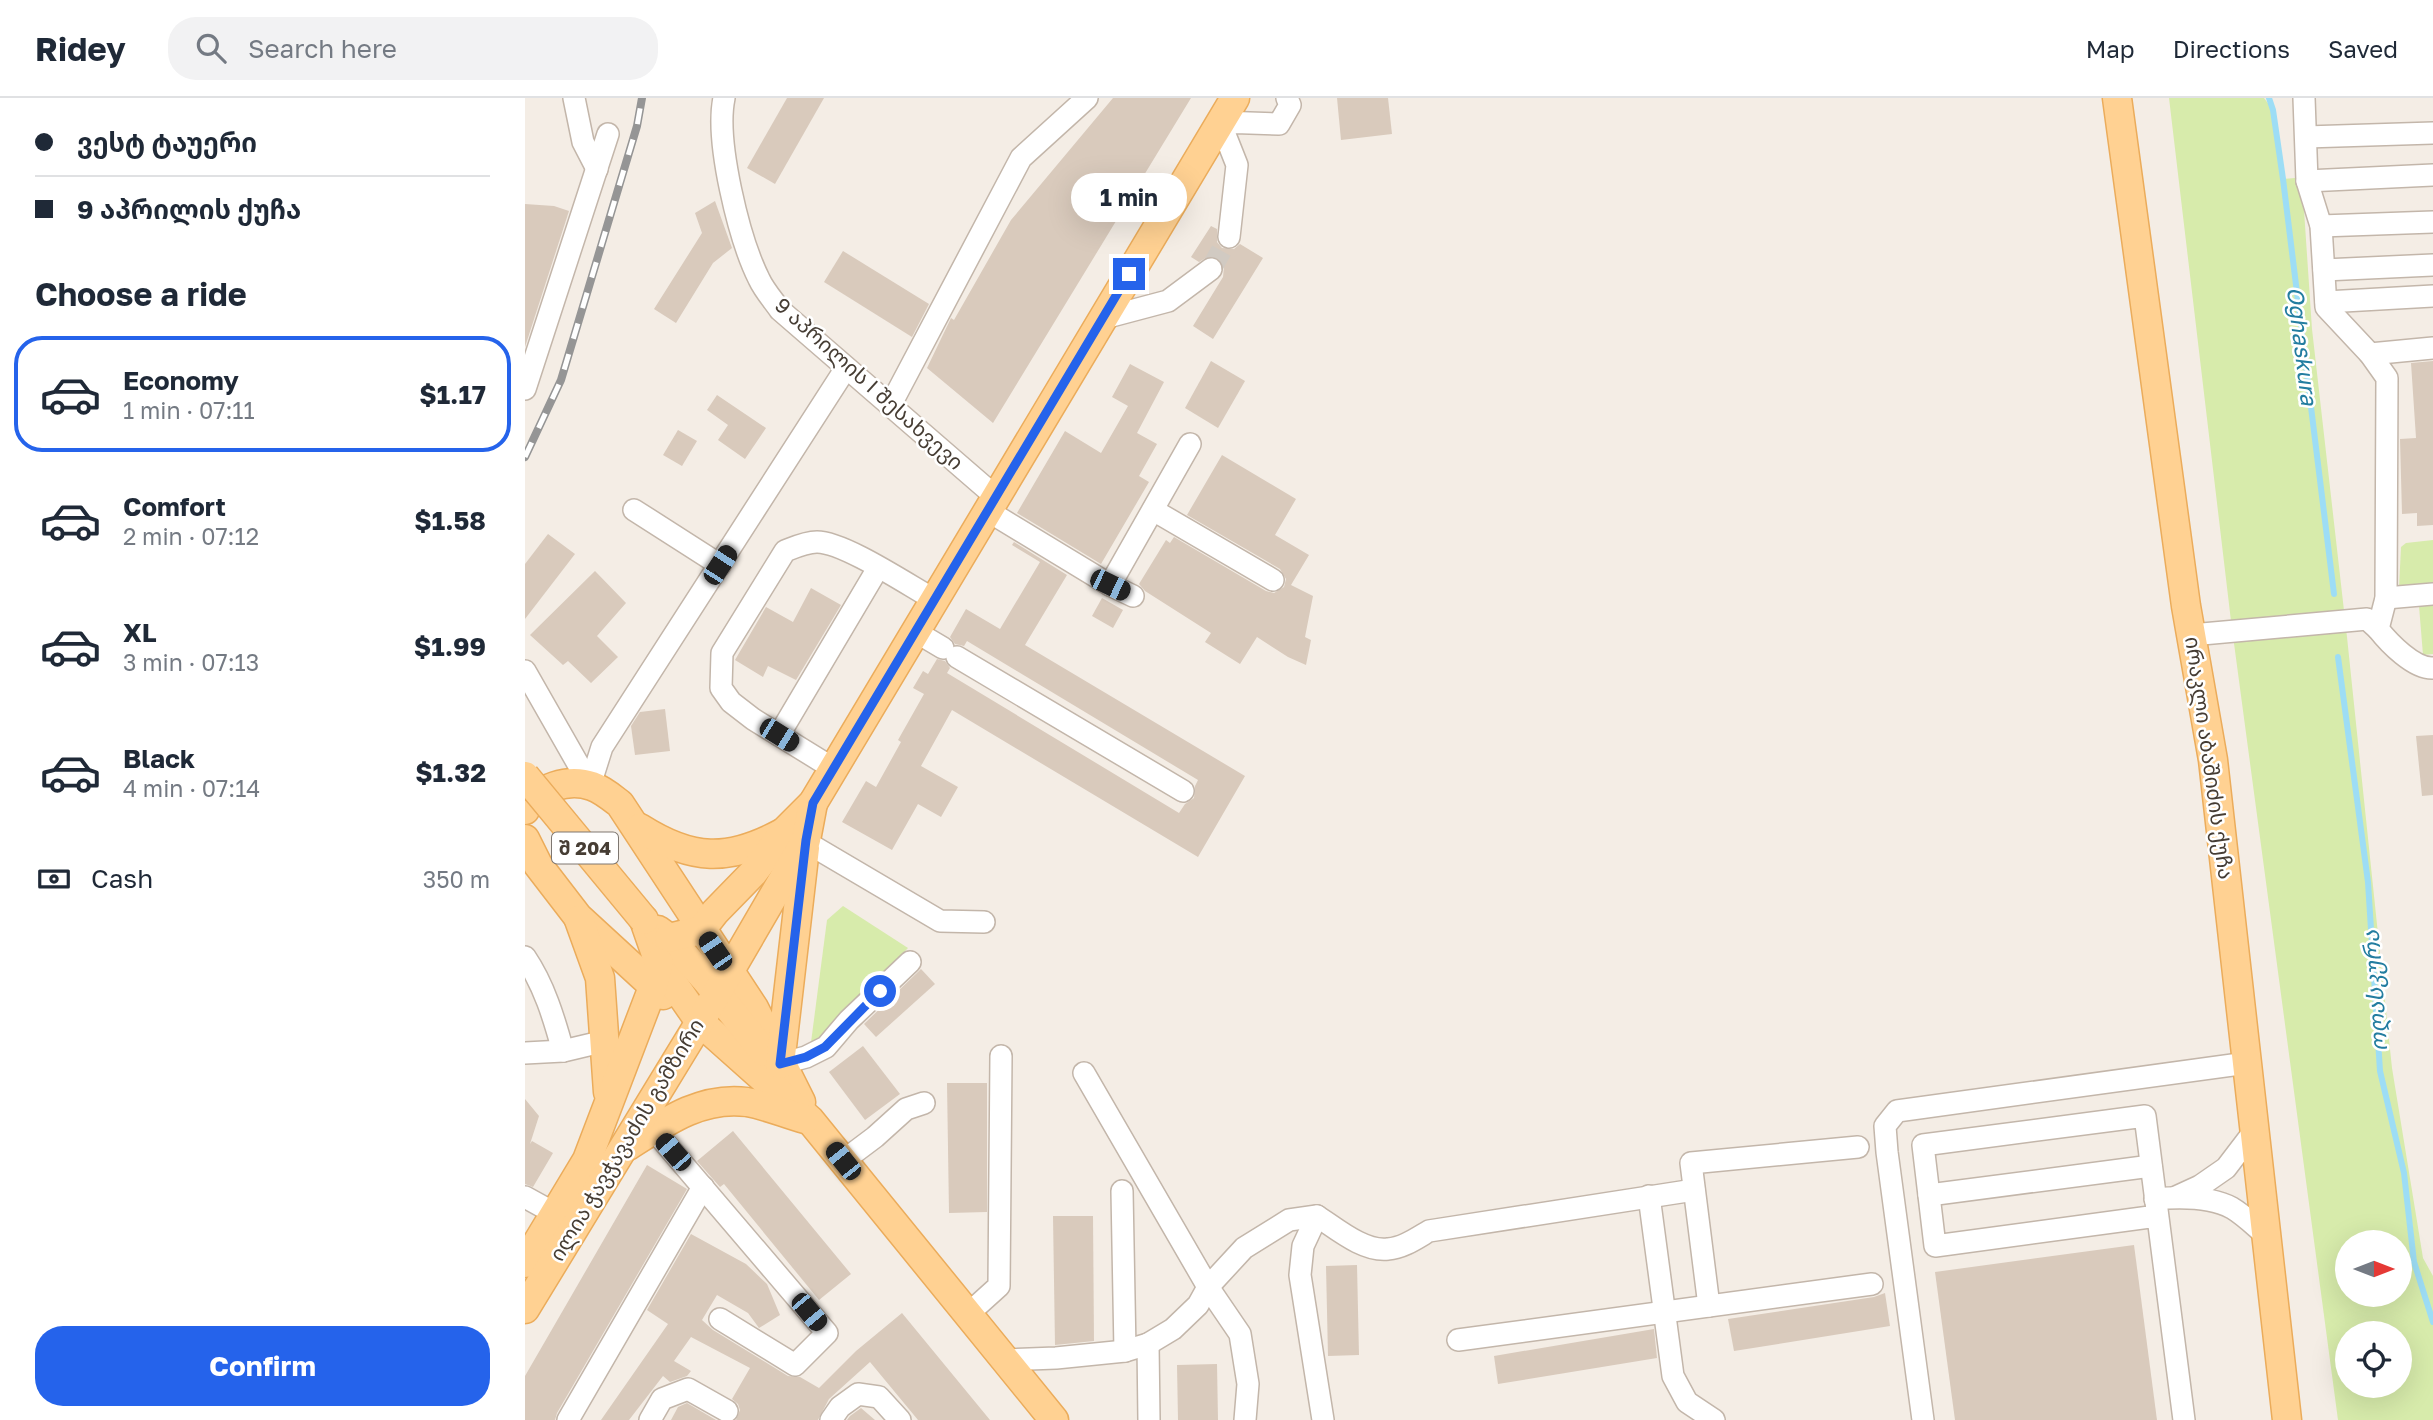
<!DOCTYPE html>
<meta charset="utf-8">
<style>
body{margin:0;font-family:"Golos Text","Noto Sans Georgian",sans-serif;background:#f2f2f3;color:#1f2937;height:100vh;display:flex;flex-direction:column;font-size:26px;white-space:nowrap}
*{box-sizing:border-box;margin:0}
p{font-size:23px;color:#747a83}
.icon{flex:none;width:38px;height:38px;fill:none;stroke:currentColor;stroke-width:2;stroke-linecap:round;stroke-linejoin:round}
.map{position:relative;flex:1;overflow:hidden}
.panel{display:flex;flex-direction:column;background:#fff;width:525px}
.panel>*{flex:none}
.banner{display:grid;align-content:center;height:154px;padding:0 35px;background:#fff}
.needle{width:46px;rotate:90deg}
.fabs{position:absolute;left:1810px;top:1132px;display:grid;gap:14px}
.fabs a{display:grid;place-items:center;width:77px;height:77px;border-radius:50%;background:#fff;box-shadow:0 7px 28px #0002;font-size:35px}
.end{position:absolute;width:32px;height:32px;margin:-16px;border:9px solid #2563eb;background:#fff;box-shadow:0 0 0 4px #fff}
.from{border-radius:50%}
.bubble{position:absolute;height:49px;border-radius:24px;background:#fff;box-shadow:0 7px 28px #0002;font-size:23px;font-weight:700;line-height:49px;text-align:center}
.car{position:absolute;width:21px;height:42px;margin:-21px -10px;border-radius:9px;box-shadow:0 0 5px 2px #0007;background:linear-gradient(#222 24%,#8ab4d8 0 40%,#222 0 76%,#8ab4d8 0 86%,#222 0)}
.banner b{display:flex;align-items:center;gap:24px;height:66px;font-size:26px}
.banner b+b{border-top:2px solid #e0e1e3}
.banner i{width:18px;height:18px;background:#1f2937}
ul{padding:0;list-style:none}
li{display:flex;align-items:center;gap:21px;height:116px;margin:0 14px 10px;padding:0 21px;border:4px solid transparent;border-radius:28px}
li div{flex:1}
li b{display:block;font-size:26px}
li em{font-style:normal;font-weight:700}
li.selected{border-color:#2563eb}
li>.icon{width:63px;height:63px;stroke-width:1.5}
h2{padding:0 35px;font-size:32px;line-height:84px}
.pay{display:flex;align-items:center;gap:18px;height:77px;padding:0 35px;font-size:26px}
.pay p{margin-inline-start:auto}
.button{display:flex;gap:14px;margin-top:auto;padding:14px 35px}
.button a{flex:1;height:80px;border-radius:28px;background:#2563eb;color:#fff;font-size:28px;font-weight:700;line-height:80px;text-align:center}
header{display:flex;align-items:center;gap:42px;box-sizing:border-box;height:98px;padding:0 35px;background:#fff;border-bottom:2px solid #e0e1e3}
header strong{font-size:33px}
nav{display:flex;gap:38px;margin-inline-start:auto;font-size:24px}
.search{width:490px;height:63px;background:#f2f2f3;display:flex;align-items:center;gap:18px;box-sizing:border-box;padding:0 24px;border-radius:28px;color:#747a83;font-size:26px}
main{display:flex;flex:1;min-height:0}
.map>svg:first-child{display:block}
.green{fill:#d7ebab;fill-rule:evenodd}
.lines{fill:none;stroke-linecap:round;stroke-linejoin:round}
.stream{stroke:#9dddf5;stroke-width:6}
.building{fill:#d9cabc}
.minor-tunnel{stroke:#d1cac2;stroke-width:21;stroke-dasharray:21 10;stroke-linecap:butt}
.minor-casing{stroke:#c3b6aa;stroke-width:24}
.major-casing{stroke:#ebac5b;stroke-width:31}
.minor{stroke:#fff;stroke-width:21}
.major{stroke:#ffd192;stroke-width:28}
.rail-casing{stroke:#959595;stroke-width:8}
.rail{stroke:#fff;stroke-width:5;stroke-dasharray:16;stroke-linecap:butt}
.major-bridge-casing{stroke:#ebac5b;stroke-width:31;stroke-linecap:butt}
.major-bridge{stroke:#ffd192;stroke-width:28}
.route{stroke:#2563eb;stroke-width:9}
.labels{text-anchor:middle;stroke-width:5;stroke-linejoin:round;paint-order:stroke}
.shield{fill:#fff;stroke:#7e7771;stroke-width:2}
.shield-label{font-size:19px;font-weight:bold;fill:#463d34}
.street-label{font-size:21px;fill:#463d34;stroke:#fff}
.water-label{font-size:23px;font-style:italic;fill:#237da0;stroke:#fff}
</style>
<header>
<strong>Ridey</strong>
<div class="search"><svg class="icon" aria-label="search" viewBox="0 0 24 24"><circle cx="10" cy="10" r="6"/><path d="M15 15l6 6"/></svg>Search here</div>
<nav><a>Map</a><a>Directions</a><a>Saved</a></nav>
</header>
<main>
<section class="panel">
<div class="banner">
<b><i class="from"></i>ვესტ ტაუერი</b>
<b><i></i>9 აპრილის ქუჩა</b>
</div>
<h2>Choose a ride</h2>
<ul>
<li class="selected"><svg class="icon" aria-label="car" viewBox="0 0 24 24"><path d="M5 17H2v-5l4-1 3-4h7l3 4 3 1v5h-3M9 17h6M6 11h13"/><circle cx="7" cy="17" r="2"/><circle cx="17" cy="17" r="2"/></svg><div><b>Economy</b><p>1 min · 07:11</p></div><em>$1.17</em></li>
<li><svg class="icon" aria-label="car" viewBox="0 0 24 24"><path d="M5 17H2v-5l4-1 3-4h7l3 4 3 1v5h-3M9 17h6M6 11h13"/><circle cx="7" cy="17" r="2"/><circle cx="17" cy="17" r="2"/></svg><div><b>Comfort</b><p>2 min · 07:12</p></div><em>$1.58</em></li>
<li><svg class="icon" aria-label="car" viewBox="0 0 24 24"><path d="M5 17H2v-5l4-1 3-4h7l3 4 3 1v5h-3M9 17h6M6 11h13"/><circle cx="7" cy="17" r="2"/><circle cx="17" cy="17" r="2"/></svg><div><b>XL</b><p>3 min · 07:13</p></div><em>$1.99</em></li>
<li><svg class="icon" aria-label="car" viewBox="0 0 24 24"><path d="M5 17H2v-5l4-1 3-4h7l3 4 3 1v5h-3M9 17h6M6 11h13"/><circle cx="7" cy="17" r="2"/><circle cx="17" cy="17" r="2"/></svg><div><b>Black</b><p>4 min · 07:14</p></div><em>$1.32</em></li>
</ul>
<div class="pay"><svg class="icon" aria-label="cash" viewBox="0 0 24 24"><path d="M3 7h18v10H3z"/><circle cx="12" cy="12" r="2"/></svg>Cash<p>350 m</p></div>
<div class="button"><a>Confirm</a></div>
</section>
<div class="map">
<svg width="1908" height="1322" viewBox="0 0 1908 1322">
<rect width="100%" height="100%" fill="#f4ede5"/>
<!-- green -->
<g class="green">
<path d="M1644,0h95l9,12 10,69 12,-1 9,32 8,119 35,308 45,431 31,190 10,18v144h-95l-107,-799zM1822,1144h52v53h-52zM1822,1236h52v52h-52z"/>
<path d="M1908,442v45l-34,3 2,-41 5,-4z"/>
<path d="M1908,507v49l-10,1 -4,-49z"/>
<path d="M318,808l65,42 -98,102 17,-130z"/>
</g>
<g class="lines">
<!-- stream -->
<g class="stream">
<path d="M1744,0l4,12 10,69 51,415"/>
<path d="M1813,559l30,225 12,189 24,102 10,89 19,60"/>
</g>
</g>
<!-- building -->
<g class="building">
<path d="M262,0h37l-49,86 -28,-16z"/>
<path d="M588,0h78l-198,325 -66,-55 24,-50 3,2 57,-100z"/>
<path d="M812,0h51l4,36 -51,6z"/>
<path d="M190,103l17,47 -19,15 -37,60 -22,-14 48,-76 -7,-20z"/>
<path d="M0,106l29,2 15,5 -44,136z"/>
<path d="M686,128l6,3v13l5,6 12,1 6,-5 23,14 -50,81 -20,-13 30,-49 1,-10 -8,-10 -7,-1 -10,6 -8,-5z"/>
<path d="M318,153l86,53 -17,33 -88,-55z"/>
<path d="M686,263l34,20 -27,47 -33,-20z"/>
<path d="M1908,263v164l-16,1v-13l-15,1 -2,-75 16,-1 -5,-75z"/>
<path d="M605,266l34,18 -27,51 20,11 -18,32 10,6 -48,82 -84,-51 48,-82 36,22 27,-47 -16,-9z"/>
<path d="M192,297l49,33 -21,31 -27,-19 10,-15 -21,-15z"/>
<path d="M153,332l19,11 -15,25 -19,-11z"/>
<path d="M697,357l74,44 -21,36 34,20 -18,30 22,11 -8,41 6,3 -5,25 -18,-8 -31,-20 -17,27 -35,-22 6,-9 -66,-42 -6,-7 27,-44 4,3 4,-6 92,54 8,2 10,-6 2,-8 -6,-10 -93,-54z"/>
<path d="M23,436l27,20 -50,65v-55z"/>
<path d="M489,444l53,33 -42,70 220,131 -47,81 -246,-147 -31,56 37,21 -17,30 -23,-13 -26,46 -50,-28 24,-41 10,6 25,-45 -3,-2 26,-46 -11,-6 10,-17 5,3 9,-15 8,2 5,7 -3,5 232,140 6,-9 9,-6 1,-12 3,-6 -231,-139 -3,5 -9,-2 -5,-7 16,-28 34,20 40,-67 -28,-17z"/>
<path d="M70,473l31,32 -29,33 21,21 -27,26 -23,-22 -5,4 -33,-30z"/>
<path d="M286,490l30,17 -45,75 -28,-14 -5,11 -28,-17 31,-53 27,15z"/>
<path d="M577,500l21,12 -10,18 -21,-12z"/>
<path d="M140,611l5,42 -35,4 -4,-29 9,-14z"/>
<path d="M1908,637v60l-11,1 -6,-60z"/>
<path d="M396,871l14,15 -59,53 -12,-13z"/>
<path d="M338,948l37,48 -35,26 -36,-48z"/>
<path d="M422,985h40v129l-38,1z"/>
<path d="M0,1001l14,17 -9,28 2,-3 21,12 -20,34 -8,-3z"/>
<path d="M208,1033l118,143 -32,26 -95,-116 -4,3 -23,-26z"/>
<path d="M122,1067l40,24 -130,224 -2,7h-30v-44z"/>
<path d="M528,1118h40l1,125 -39,4z"/>
<path d="M166,1136l55,30 21,20 13,31 -21,13 -11,-15 -31,-18 -15,25 11,10 75,46 12,1 19,11 37,-37 46,-38 88,107h-72l-48,-58 -41,37 -11,21h-82l4,-10 -2,-6 -6,-5 18,-31 -59,-31 -17,24 17,10 -4,5 -17,6 -7,-6 -34,44h-28l67,-96 -21,-14z"/>
<path d="M1609,1147l23,175h-202l-20,-148z"/>
<path d="M832,1167l2,90 -31,1 -2,-90z"/>
<path d="M1360,1195l5,33 -156,25 -6,-32 146,-22z"/>
<path d="M1129,1231l3,29 -159,26 -4,-28z"/>
<path d="M692,1266l1,56h-40l-1,-55z"/>
<path d="M162,1305l29,17h-45l7,-13z"/>
<path d="M336,1310l14,12h-28l3,-4z"/>
</g>
<g class="lines">
<!-- minor-tunnel -->
<path class="minor-tunnel" d="M686,171l18,-32"/>
<defs>
<g id="minor">
<path d="M49,0l9,44 14,27"/>
<path d="M199,0c-9,43 15,141 35,181 5,11 14,21 21,31l216,187"/>
<path d="M1779,0l3,83 14,45 5,81 44,47 17,24 -1,220 -8,31c11,14 36,40 55,39"/>
<path d="M1781,39l127,-4"/>
<path d="M1782,83l126,-6"/>
<path d="M1796,128l112,-4"/>
<path d="M704,139l8,-72 -17,-43 59,2 11,-19 -3,-7"/>
<path d="M1799,172l109,-5"/>
<path d="M1801,204l107,-6"/>
<path d="M579,220l64,-17 43,-32"/>
<path d="M1845,256l63,-6"/>
<path d="M0,291l83,-255"/>
<path d="M365,308l131,-248 66,-60"/>
<path d="M109,412l86,55"/>
<path d="M628,412l120,70"/>
<path d="M463,413l122,74 23,11"/>
<path d="M585,487l80,-141"/>
<path d="M1861,500l47,-4"/>
<path d="M391,534l27,16"/>
<path d="M1666,537l176,-16 11,10"/>
<path d="M432,559l226,134"/>
<path d="M0,573l65,114"/>
<path d="M254,637l99,-167"/>
<path d="M309,671l-81,-50 -22,-17 -10,-14 1,-35 63,-102c10,-4 21,-9 32,-9 27,0 91,43 118,58"/>
<path d="M65,687l12,-38 244,-379"/>
<path d="M269,737l146,86 44,1"/>
<path d="M0,859c19,28 29,61 38,94"/>
<path d="M0,955l38,-2 42,-10"/>
<path d="M255,966l26,-7 20,-10 23,-27 61,-58"/>
<path d="M559,975l124,214 32,47 8,50 -3,36"/>
<path d="M128,1031l174,204 -32,32 -75,-46"/>
<path d="M318,1063l32,-24 31,-28 18,-6"/>
<path d="M597,1093l3,160"/>
<path d="M1404,1097l222,-29"/>
<path d="M1124,1098l24,180 14,26 27,18"/>
<path d="M0,1099l29,16"/>
<path d="M1651,1099l24,-11 26,-18 29,-38"/>
<path d="M1630,1101c23,-2 55,-3 77,9 12,7 24,19 35,28"/>
<path d="M792,1118l-14,30 -3,29 23,145"/>
<path d="M1632,1118l-222,30 -12,-101 222,-29 39,304"/>
<path d="M1184,1208l-18,-143 167,-16"/>
<path d="M443,1216l31,-28 2,-230"/>
<path d="M933,1242l414,-56"/>
<path d="M623,1246l1,76"/>
<path d="M481,1262l50,-2 69,-7 23,-7 25,-15 25,-24 10,-18 36,-39 45,-28 28,-4c20,13 47,36 71,33 15,-1 29,-11 41,-18l265,-41"/>
<path d="M43,1322l135,-233"/>
<path d="M125,1322l12,-21 26,-10 39,22"/>
<path d="M306,1322l9,-13 18,-13 21,3 21,23"/>
<path d="M1398,1322l-36,-268 -2,-26 12,-15 350,-48"/>
</g>
<g id="major">
<path d="M1592,0l69,508 27,154 74,660"/>
<path d="M0,712c12,-23 44,-32 67,-24 11,4 19,11 28,18l134,204 47,94"/>
<path d="M115,730c52,33 88,34 142,5"/>
<path d="M0,741l13,26 40,52 85,78"/>
<path d="M54,822l21,58 8,114"/>
<path d="M119,822l15,43 41,59 110,98 244,300"/>
<path d="M133,832l11,8 38,43 57,71"/>
<path d="M144,840l32,-8 14,-18 38,-39 32,-42 28,-28 422,-705"/>
<path d="M255,966l25,-216"/>
<path d="M103,1048c37,-24 73,-50 119,-44 19,3 39,12 58,17"/>
<path d="M0,1165l62,-103 66,-173 6,-24"/>
<path d="M0,1211l175,-287 106,-182 7,-37"/>
</g>
</defs>
<!-- minor casing -->
<use href="#minor" class="minor-casing"/>
<!-- major casing -->
<use href="#major" class="major-casing"/>
<!-- minor -->
<use href="#minor" class="minor"/>
<!-- major -->
<use href="#major" class="major"/>
<defs>
<path id="rail" d="M0,359l36,-77 76,-254 5,-28"/>
</defs>
<!-- rail casing -->
<use href="#rail" class="rail-casing"/>
<!-- rail -->
<use href="#rail" class="rail"/>
<defs>
<path id="major-bridge" d="M0,678l119,144"/>
</defs>
<!-- major-bridge casing -->
<use href="#major-bridge" class="major-bridge-casing"/>
<!-- major-bridge -->
<use href="#major-bridge" class="major-bridge"/>
</g>
<g class="lines">
<!-- route -->
<path class="route" d="M355,893l-55,56 -19,10 -26,7 26,-224 7,-37 316,-529"/>
</g>
<g class="labels">
<!-- shield labels -->
<rect class="shield" x="27" y="734.5" width="66" height="31" rx="5"/>
<g class="shield-label">
<text x="60" y="757">შ 204</text>
</g>
<!-- street labels -->
<g class="street-label">
<text transform="translate(344 286) rotate(42)" y="7">9 აპრილის I შესახვევი</text>
<text transform="translate(1684 660) rotate(82)" y="7">ირაკლი აბაშიძის ქუჩა</text>
<text transform="translate(102 1042) rotate(-59)" y="7">ილია ჭავჭავაძის გამზირი</text>
</g>
<!-- water labels -->
<g class="water-label">
<text transform="translate(1777 248) rotate(83)" y="8">Oghaskura</text>
<text transform="translate(1850 893) rotate(-94)" y="8">ოღასკურა</text>
</g>
</g>
</svg>
<div class="fabs">
<a><svg class="needle" viewBox="-14 -14 28 28"><path d="M0-13l5 13h-10z" fill="#e53935"/><path d="M0 13l5-13h-10z" fill="#747a83"/></svg></a>
<a><svg class="icon" aria-label="locate" viewBox="0 0 24 24"><circle cx="12" cy="12" r="6"/><path d="M12 2v4M12 18v4M2 12h4M18 12h4"/></svg></a>
</div>
<i class="end from" style="left:355px;top:893px"></i>
<i class="end" style="left:604px;top:176px"></i>
<div class="bubble" style="left:546px;top:75px;width:116px">1 min</div>
<i class="car" style="left:195px;top:467px;rotate:33deg"></i>
<i class="car" style="left:585px;top:487px;rotate:116deg"></i>
<i class="car" style="left:254px;top:637px;rotate:122deg"></i>
<i class="car" style="left:190px;top:853px;rotate:326deg"></i>
<i class="car" style="left:148px;top:1054px;rotate:319deg"></i>
<i class="car" style="left:318px;top:1063px;rotate:321deg"></i>
<i class="car" style="left:284px;top:1214px;rotate:140deg"></i>
</div>
</main>
